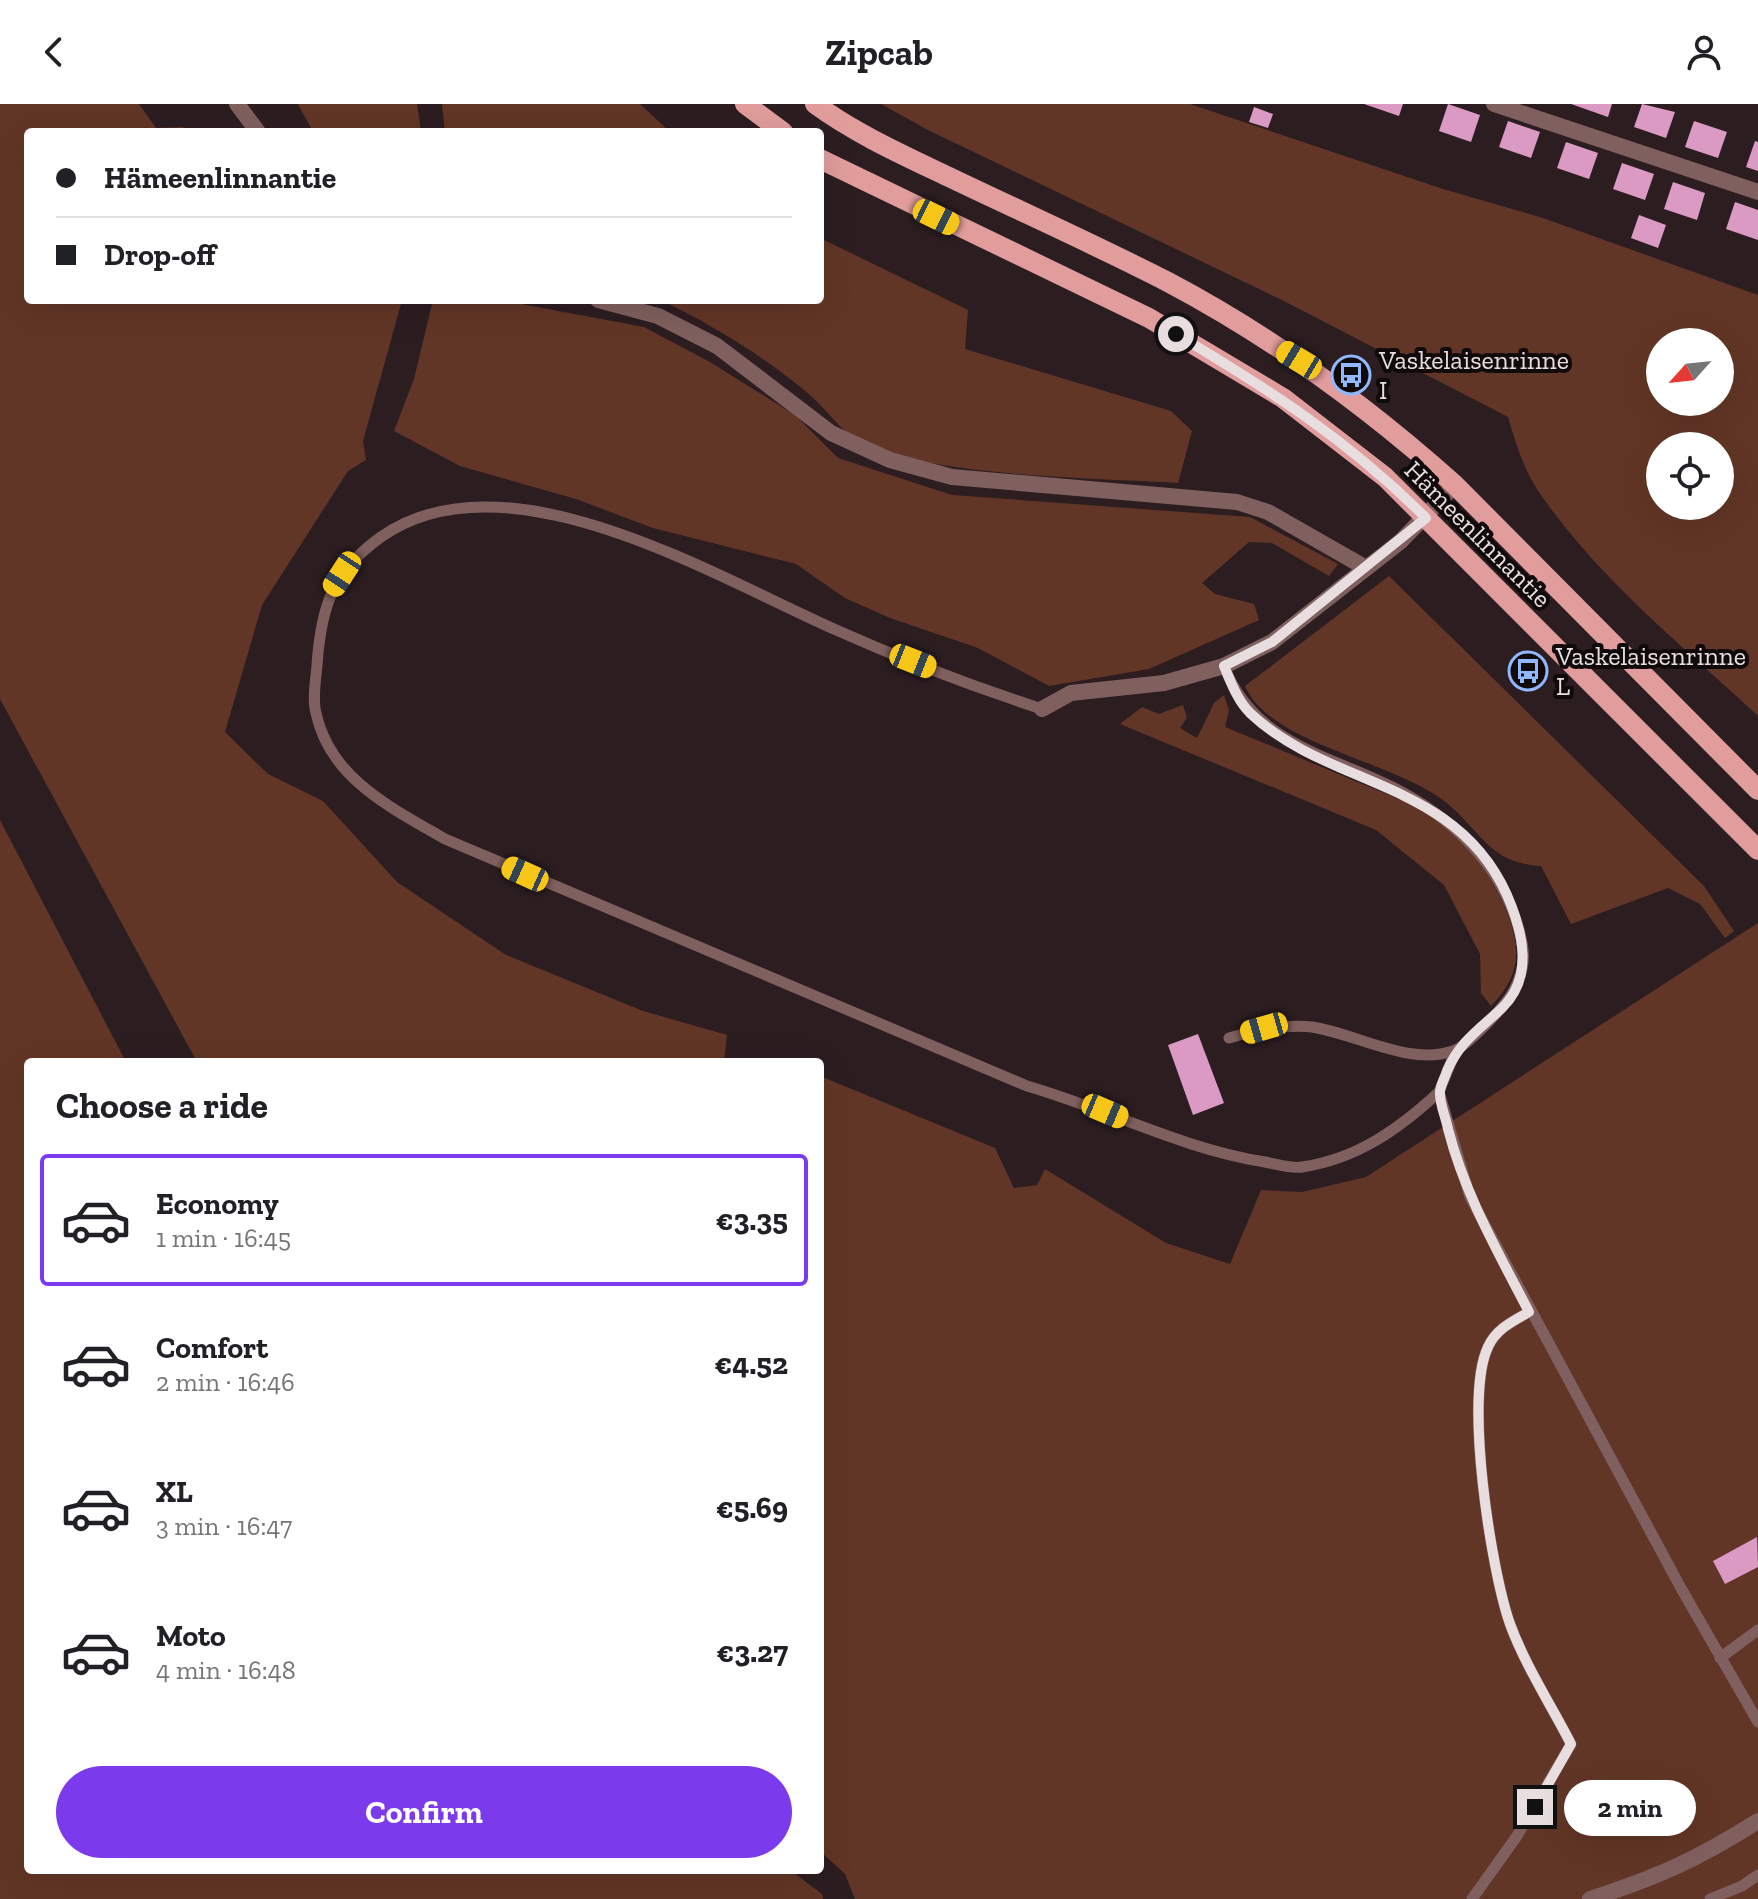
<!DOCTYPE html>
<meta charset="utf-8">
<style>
body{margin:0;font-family:"Zilla Slab",serif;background:#f2f2f2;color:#202124;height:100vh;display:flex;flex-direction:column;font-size:30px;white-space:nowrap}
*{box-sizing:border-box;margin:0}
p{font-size:26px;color:#757577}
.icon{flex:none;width:44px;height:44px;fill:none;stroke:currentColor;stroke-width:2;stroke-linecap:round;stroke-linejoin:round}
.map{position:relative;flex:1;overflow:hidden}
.sheet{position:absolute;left:24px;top:954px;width:800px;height:816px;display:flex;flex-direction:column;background:#fff;border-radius:8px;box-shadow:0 8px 32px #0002}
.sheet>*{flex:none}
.hud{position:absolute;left:24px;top:24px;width:800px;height:176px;border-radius:8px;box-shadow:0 8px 32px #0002;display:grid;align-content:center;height:176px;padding:0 32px;background:#fff}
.needle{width:52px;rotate:243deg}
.buttons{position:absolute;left:1646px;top:224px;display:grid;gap:16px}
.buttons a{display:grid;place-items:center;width:88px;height:88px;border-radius:50%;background:#fff;box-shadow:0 8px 32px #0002;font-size:40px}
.end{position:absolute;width:36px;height:36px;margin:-18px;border:10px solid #e8dee0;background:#111;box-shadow:0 0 0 4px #111}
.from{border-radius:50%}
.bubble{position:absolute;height:56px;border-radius:28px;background:#fff;box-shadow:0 8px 32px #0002;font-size:26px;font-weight:700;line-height:56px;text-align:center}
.car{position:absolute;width:24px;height:48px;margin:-24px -12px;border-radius:10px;box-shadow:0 0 6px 2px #0007;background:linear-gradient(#f5c518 24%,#345 0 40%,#f5c518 0 76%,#345 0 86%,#f5c518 0)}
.hud b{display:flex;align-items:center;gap:28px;height:76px;font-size:30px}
.hud b+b{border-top:2px solid #e0e0e0}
.hud i{width:20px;height:20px;background:#202124}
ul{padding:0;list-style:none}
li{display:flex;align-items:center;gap:24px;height:132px;margin:0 16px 12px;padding:0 16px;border:4px solid transparent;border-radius:8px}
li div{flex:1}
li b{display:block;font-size:30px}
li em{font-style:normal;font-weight:700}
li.on{border-color:#7c3aed}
li>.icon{width:72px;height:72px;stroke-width:1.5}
h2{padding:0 32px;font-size:36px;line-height:96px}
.action{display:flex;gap:16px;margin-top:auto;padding:16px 32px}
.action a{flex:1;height:92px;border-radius:48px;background:#7c3aed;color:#fff;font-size:32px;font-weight:700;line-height:92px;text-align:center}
header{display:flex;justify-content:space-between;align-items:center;height:104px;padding:0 32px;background:#fff;font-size:36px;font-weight:700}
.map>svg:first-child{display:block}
.green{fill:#623626;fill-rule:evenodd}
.building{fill:#db9ac4}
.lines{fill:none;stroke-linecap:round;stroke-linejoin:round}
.service{stroke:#80605f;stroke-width:11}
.minor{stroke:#80605f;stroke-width:16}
.primary{stroke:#e09d9c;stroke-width:20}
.route{stroke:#e8dee0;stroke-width:10}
.labels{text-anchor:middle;stroke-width:8;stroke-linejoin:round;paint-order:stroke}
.poi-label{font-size:26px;fill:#e8dee0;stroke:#100a0b;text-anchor:start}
.street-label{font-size:26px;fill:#e8dee0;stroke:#100a0b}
</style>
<header><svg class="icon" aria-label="back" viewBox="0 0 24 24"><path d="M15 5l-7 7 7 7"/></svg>Zipcab<svg class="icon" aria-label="person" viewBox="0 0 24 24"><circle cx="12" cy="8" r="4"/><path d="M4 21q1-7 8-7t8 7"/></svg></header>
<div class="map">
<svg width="1758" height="1795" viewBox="0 0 1758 1795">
<rect width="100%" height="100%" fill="#2c1d21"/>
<!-- green -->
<g class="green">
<path d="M0,0h139l17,24 27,-1 3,5h-158v168h374l-39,141 3,19 -18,11 -86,134 -37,127 43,42 55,27 74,81 109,73 137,56 84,24 -3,27h-527l-197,-363z"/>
<path d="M298,0h119l4,28h-108z"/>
<path d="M442,0h198l30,28h-225z"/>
<path d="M881,0h309l253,85 100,29 215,77v421c-75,-70 -158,-136 -217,-221 -17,-24 -25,-51 -33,-78l-226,-117 -354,-170zM1660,238h60v60h-60zM1660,342h60v60h-60z"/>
<path d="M820,134l148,72 -3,39 206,62 21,20 -14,52c-75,-5 -268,-6 -325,-46 -16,-11 -28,-29 -43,-42 -46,-39 -96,-69 -149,-95h159z"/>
<path d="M433,196h67l144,27 66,35 85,53 43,43 114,37 298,22 88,47 -9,12 -57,-33 -23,-1 -47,41 13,11 39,10 5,16 -110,49 -100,17 -71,-38 -88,-30 -45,-20 -49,-34 -143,-36 -77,-29 -116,-33 -66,-35 20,-52z"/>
<path d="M1389,472l315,310 30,45 -9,7 -25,-34 -32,-16 -97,36 -30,-58c-51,-3 -58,-32 -93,-62 -51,-43 -178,-59 -203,-118z"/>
<path d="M1224,591l5,15 -4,17c44,18 87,36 130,54 31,13 67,25 93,47 27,24 48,55 61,90 13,36 9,60 -18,88l-10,-13 -1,-39 -36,-69 -68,-55 -256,-106 22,-17 17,7 24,-9 4,13 -7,10 17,10 17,-35z"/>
<path d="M0,716l126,242h-98v808h762l32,24 1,5h-823z"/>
<path d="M1758,819v976h-903l-10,-25 -25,-23v-775l175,72 19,40 23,-3 8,-16 121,74 64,21 31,-74 41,2 64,-15z"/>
</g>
<!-- building -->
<g class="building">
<path d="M1364,0h39l-4,12z"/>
<path d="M1448,0l32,11 -9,27 -32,-11z"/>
<path d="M1571,0h41l-4,13z"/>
<path d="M1642,0l33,8 -9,26 -32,-11z"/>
<path d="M1254,3l19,7 -5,14 -19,-6z"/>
<path d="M1508,17l32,11 -9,26 -32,-11z"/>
<path d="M1694,17l33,11 -9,26 -33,-11z"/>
<path d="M1755,37l3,1v29l-12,-4z"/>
<path d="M1566,38l32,11 -9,26 -32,-11z"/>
<path d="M1622,59l32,11 -9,26 -32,-11z"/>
<path d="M1673,78l32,11 -8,27 -33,-11z"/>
<path d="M1735,98l23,8v30l-32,-11z"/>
<path d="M1639,111l27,10 -8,23 -27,-10z"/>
<path d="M1198,930l26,69 -31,12 -25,-70z"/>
<path d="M1757,1433l1,30 -33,17 -12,-23z"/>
</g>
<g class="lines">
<!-- service -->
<g class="service">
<path d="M1224,562c30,78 103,88 170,122 55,28 100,70 121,129 10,29 13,48 -2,75 -8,14 -45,54 -60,59 -45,15 -95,-17 -141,-24 -28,-3 -56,3 -83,11"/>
<path d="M1042,605c-71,-23 -141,-50 -208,-80 -120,-53 -329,-180 -453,-92 -48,34 -60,69 -64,128 -1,14 -5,34 -1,48 14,66 76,95 129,126l582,247c80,23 155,63 238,76 11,2 26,7 37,5 55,-8 97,-38 137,-75"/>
<path d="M1456,946l-17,42 31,105 212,393 76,132"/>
<path d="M1720,1554l38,-28"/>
<path d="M1472,1795l45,-63 54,-92c-20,-39 -46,-79 -61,-120 -19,-54 -46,-227 -22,-277 8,-18 25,-26 41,-35"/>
<path d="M1710,1795l32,-13 16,-11"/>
</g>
<!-- minor -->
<g class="minor">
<path d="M237,0l21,28"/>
<path d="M1494,0l264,88"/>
<path d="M598,196l60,16 59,30 114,87 59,27 62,17 285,25 31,10 98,56"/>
<path d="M1042,605l29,-16 93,-10 60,-17 48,-24 129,-101 54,-56"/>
<path d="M1590,1795c68,-22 108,-40 168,-78"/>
</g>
<!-- primary -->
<g class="primary">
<path d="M745,0l38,28"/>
<path d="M815,0c41,30 88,51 134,73 73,35 147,68 219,105 104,55 200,125 287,203l303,305"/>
<path d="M820,55l329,159 134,80 102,79 373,373"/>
</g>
</g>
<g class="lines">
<!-- route -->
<path class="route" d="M1176,230c94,56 172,106 250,184l-154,124 -48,24c7,16 13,34 26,47 79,75 205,66 257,182 16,37 27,82 -5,113 -22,21 -43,34 -55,63 -2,7 -8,16 -7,23 0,11 6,24 8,35 17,66 50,123 81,183 -16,9 -33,17 -41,35 -24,50 3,223 22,277 15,41 41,81 61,120l-36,63"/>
</g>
<!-- icons -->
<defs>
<symbol id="bus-ring" viewBox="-11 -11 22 22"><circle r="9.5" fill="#100a0b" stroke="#8fb8fd" stroke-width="1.5"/><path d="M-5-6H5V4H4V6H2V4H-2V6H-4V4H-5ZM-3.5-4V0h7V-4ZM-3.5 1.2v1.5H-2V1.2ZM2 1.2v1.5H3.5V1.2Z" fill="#8fb8fd"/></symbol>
</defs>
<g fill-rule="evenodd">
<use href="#bus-ring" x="1329" y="249" width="44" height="44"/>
<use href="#bus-ring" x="1506" y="545" width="44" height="44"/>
</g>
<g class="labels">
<!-- poi labels -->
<g class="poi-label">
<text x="1379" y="265">Vaskelaisenrinne<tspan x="1379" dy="30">I</tspan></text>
<text x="1556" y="561">Vaskelaisenrinne<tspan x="1556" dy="30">L</tspan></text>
</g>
<!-- street labels -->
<g class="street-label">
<text transform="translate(1478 430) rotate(45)" y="9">Hämeenlinnantie</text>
</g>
</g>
</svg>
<div class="buttons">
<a><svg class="needle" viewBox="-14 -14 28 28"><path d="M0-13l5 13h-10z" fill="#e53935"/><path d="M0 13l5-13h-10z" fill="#757577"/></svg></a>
<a><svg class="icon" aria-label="locate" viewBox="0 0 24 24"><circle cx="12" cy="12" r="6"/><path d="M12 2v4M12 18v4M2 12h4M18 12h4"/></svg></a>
</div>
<i class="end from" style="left:1176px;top:230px"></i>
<i class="end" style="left:1535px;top:1703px"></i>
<div class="bubble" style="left:1564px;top:1676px;width:132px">2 min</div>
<i class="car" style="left:936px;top:113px;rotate:116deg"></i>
<i class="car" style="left:1299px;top:256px;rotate:301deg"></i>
<i class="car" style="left:342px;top:470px;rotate:213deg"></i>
<i class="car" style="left:913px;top:557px;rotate:112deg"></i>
<i class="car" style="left:525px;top:770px;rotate:294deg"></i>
<i class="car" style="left:1264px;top:924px;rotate:254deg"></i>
<i class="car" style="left:1105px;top:1007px;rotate:113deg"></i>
<div class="hud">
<b><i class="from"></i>Hämeenlinnantie</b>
<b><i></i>Drop-off</b>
</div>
<section class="sheet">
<h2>Choose a ride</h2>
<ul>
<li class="on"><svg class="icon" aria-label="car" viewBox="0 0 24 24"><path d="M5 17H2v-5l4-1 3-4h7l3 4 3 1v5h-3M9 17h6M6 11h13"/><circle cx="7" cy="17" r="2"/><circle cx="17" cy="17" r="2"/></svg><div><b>Economy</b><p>1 min · 16:45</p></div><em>€3.35</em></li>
<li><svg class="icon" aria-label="car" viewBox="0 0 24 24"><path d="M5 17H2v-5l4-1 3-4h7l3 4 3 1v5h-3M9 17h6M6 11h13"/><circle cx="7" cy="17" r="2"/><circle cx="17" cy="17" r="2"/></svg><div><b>Comfort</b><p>2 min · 16:46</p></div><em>€4.52</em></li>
<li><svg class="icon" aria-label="car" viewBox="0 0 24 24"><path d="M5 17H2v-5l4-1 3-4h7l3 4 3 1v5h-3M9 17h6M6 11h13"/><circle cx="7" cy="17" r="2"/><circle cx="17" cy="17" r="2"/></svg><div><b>XL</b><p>3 min · 16:47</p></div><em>€5.69</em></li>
<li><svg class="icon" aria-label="car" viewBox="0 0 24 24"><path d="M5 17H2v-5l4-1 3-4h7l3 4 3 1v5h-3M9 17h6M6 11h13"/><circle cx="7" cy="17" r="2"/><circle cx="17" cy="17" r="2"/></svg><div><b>Moto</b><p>4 min · 16:48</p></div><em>€3.27</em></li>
</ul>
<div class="action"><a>Confirm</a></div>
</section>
</div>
